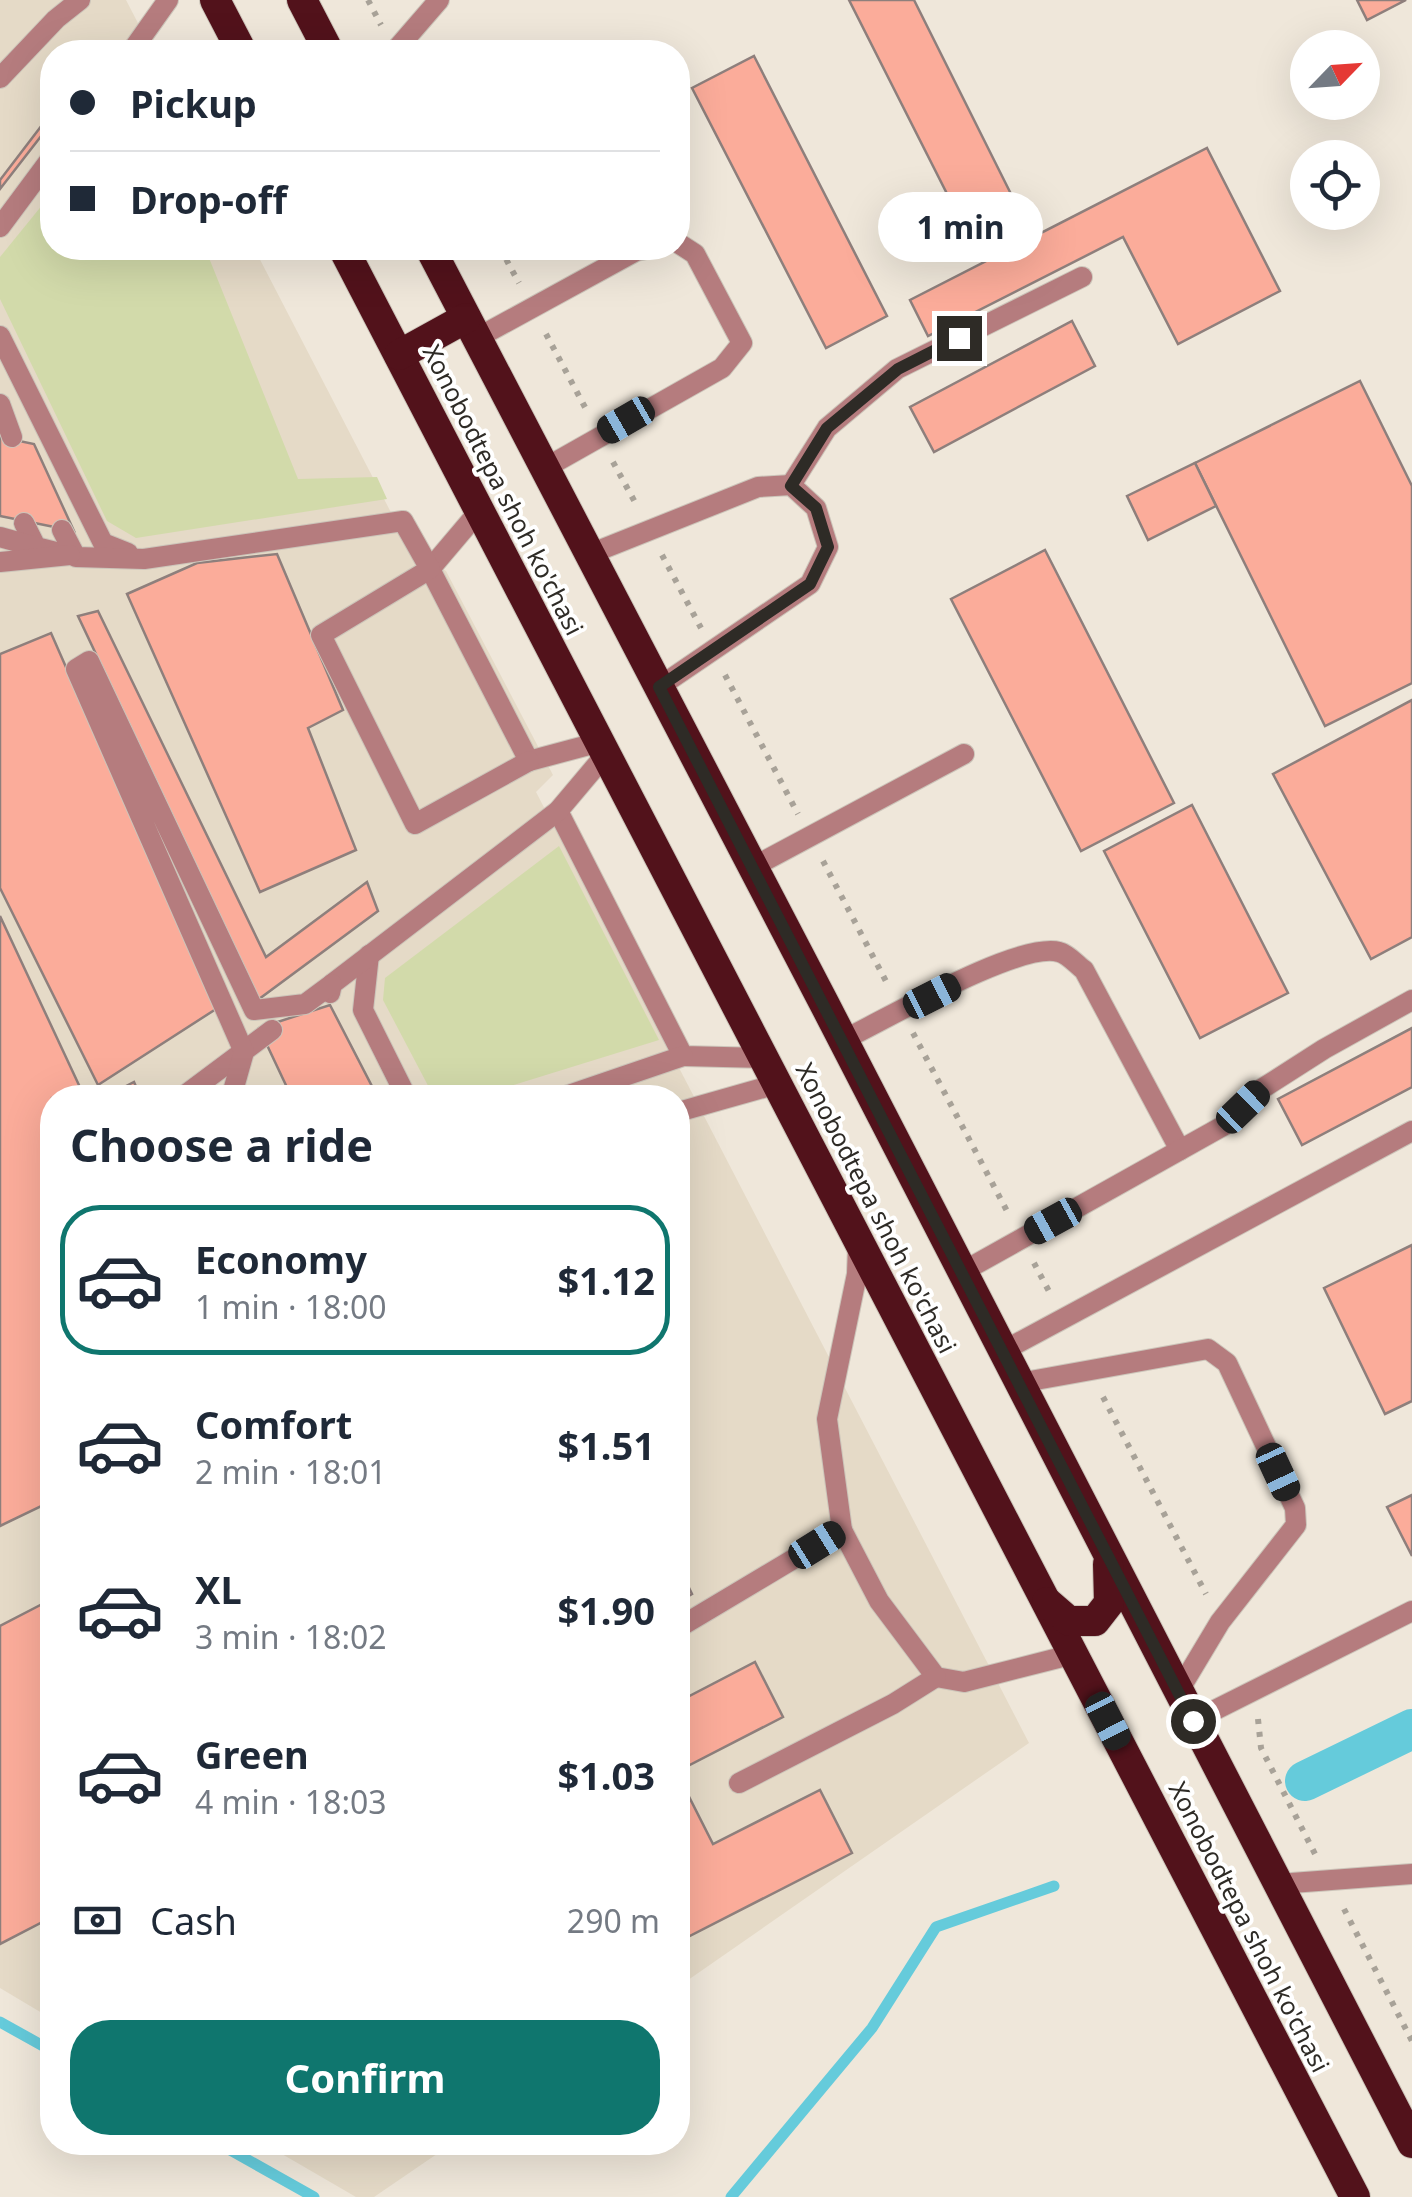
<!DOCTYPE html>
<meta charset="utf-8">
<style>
body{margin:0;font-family:"Noto Sans",sans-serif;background:#f6f6f7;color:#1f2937;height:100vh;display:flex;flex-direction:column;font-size:38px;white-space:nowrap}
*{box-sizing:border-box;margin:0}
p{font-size:32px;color:#747a83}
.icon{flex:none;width:55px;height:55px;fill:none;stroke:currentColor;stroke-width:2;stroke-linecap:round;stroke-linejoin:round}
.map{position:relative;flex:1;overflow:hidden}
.drawer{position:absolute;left:40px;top:1085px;width:650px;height:1070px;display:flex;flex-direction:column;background:#fff;border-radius:40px;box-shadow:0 10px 40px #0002}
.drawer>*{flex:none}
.banner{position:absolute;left:40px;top:40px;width:650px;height:220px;border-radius:40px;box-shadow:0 10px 40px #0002;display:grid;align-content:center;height:220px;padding:0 30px;background:#fff}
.needle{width:65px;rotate:65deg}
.buttons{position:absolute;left:1290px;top:30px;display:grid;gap:20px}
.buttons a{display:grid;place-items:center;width:90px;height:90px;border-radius:50%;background:#fff;box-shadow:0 10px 40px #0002;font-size:50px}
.end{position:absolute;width:45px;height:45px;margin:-22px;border:12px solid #2e2b26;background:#fff;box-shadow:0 0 0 5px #fff}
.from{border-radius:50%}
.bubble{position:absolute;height:70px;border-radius:35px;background:#fff;box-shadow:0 10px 40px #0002;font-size:32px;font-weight:700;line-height:70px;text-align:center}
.car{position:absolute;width:30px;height:60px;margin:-30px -15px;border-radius:12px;box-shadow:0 0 8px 2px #0007;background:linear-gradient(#222 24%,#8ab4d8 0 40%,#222 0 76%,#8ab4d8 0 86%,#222 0)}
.banner b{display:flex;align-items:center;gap:35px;height:95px;font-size:38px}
.banner b+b{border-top:2px solid #e0e1e3}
.banner i{width:25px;height:25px;background:#1f2937}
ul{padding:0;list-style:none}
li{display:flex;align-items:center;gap:30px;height:150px;margin:0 20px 15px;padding:0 10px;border:5px solid transparent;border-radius:40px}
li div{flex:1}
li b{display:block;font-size:38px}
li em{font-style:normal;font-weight:700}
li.selected{border-color:#0f766e}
li>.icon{width:90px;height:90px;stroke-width:1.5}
h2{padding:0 30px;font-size:45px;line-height:120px}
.pay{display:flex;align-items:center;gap:25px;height:110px;padding:0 30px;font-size:38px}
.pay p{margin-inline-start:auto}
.primary-button{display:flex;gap:20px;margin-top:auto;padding:20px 30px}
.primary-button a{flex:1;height:115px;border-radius:40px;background:#0f766e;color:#fff;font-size:40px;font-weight:700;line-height:115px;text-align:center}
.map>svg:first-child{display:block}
.built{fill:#e5dac7}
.green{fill:#d2daaa}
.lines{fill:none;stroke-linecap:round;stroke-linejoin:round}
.stream{stroke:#65cbdb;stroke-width:11}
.canal{stroke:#65cbdb;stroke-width:40}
.building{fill:#fbac9a;stroke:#8e7f7c;stroke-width:2.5}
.lane-casing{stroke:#ccc5ba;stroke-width:22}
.highway-casing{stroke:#ccc5ba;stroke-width:32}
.path{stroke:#a8a298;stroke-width:6;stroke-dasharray:5 8;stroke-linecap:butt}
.lane{stroke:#b57c7e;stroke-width:20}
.highway{stroke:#52121b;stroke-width:30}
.route{stroke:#2e2b26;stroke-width:12}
.labels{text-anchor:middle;stroke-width:8;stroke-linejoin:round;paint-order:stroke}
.street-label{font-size:25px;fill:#2e2b26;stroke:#fff}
</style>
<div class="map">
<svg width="1412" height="2197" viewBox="0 0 1412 2197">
<rect width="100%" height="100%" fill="#efe7da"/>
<!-- built -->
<g class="built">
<path d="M0,0h126l27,52h-101v196h202l159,307 11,3 22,13 107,204 -17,17 493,951 -351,244v-889h-626v921l-52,-31z"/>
<path d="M263,2143h190l-79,54h-18z"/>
</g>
<!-- green -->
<g class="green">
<path d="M52,193v55h153l93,231 79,-2 10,22 -251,39 -29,-17 -107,-222v-42z"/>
<path d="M559,846l100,194 -184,57h-41l-51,-97 2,-22z"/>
</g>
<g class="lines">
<!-- stream -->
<g class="stream">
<path d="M0,2022l52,29"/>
<path d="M216,2142l98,55"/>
<path d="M731,2197l141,-169 64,-101 118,-41"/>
</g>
<!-- canal -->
<path class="canal" d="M1305,1781l107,-52"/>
</g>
<!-- building -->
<g class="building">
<path d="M849,0h65l116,232 -51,25z"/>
<path d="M1357,0h49l-39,20z"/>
<path d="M754,56l133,260 -61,32 -134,-260z"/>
<path d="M52,112v10l-52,67v-9z"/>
<path d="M1207,148l73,143 -102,53 -55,-107 -195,99 -18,-36z"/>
<path d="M1072,321l23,45 -161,86 -24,-45z"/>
<path d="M1360,381l52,105v197l-87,43 -130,-263z"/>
<path d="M0,437l34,7 40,87 -74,-15z"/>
<path d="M1195,463l21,43 -68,34 -21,-44z"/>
<path d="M1045,550l129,253 -93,48 -130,-252z"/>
<path d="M277,554l66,156 -35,18 48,122 -96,42 -133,-298 70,-31z"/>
<path d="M98,611l168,346 101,-75 11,29 -119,88 -181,-383z"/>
<path d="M51,633l165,376 -118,76 -98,-197v-234z"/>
<path d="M1412,700v237l-41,22 -98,-185z"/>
<path d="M1192,805l96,188 -88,45 -96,-187z"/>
<path d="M0,916l85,182h-33v403l-52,25z"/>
<path d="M330,1005l45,87 5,6h-88l-33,-70z"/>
<path d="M1412,1028v59l-110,58 -24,-46z"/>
<path d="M134,1082l7,16h-38z"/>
<path d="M1412,1245v156l-27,13 -61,-126z"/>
<path d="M1412,1495v61l-25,-49z"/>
<path d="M678,1565l14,29 -14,8z"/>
<path d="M52,1599v318l-52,27v-318z"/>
<path d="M755,1662l28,55 -105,54v-69z"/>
<path d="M678,1775l35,69 107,-54 32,63 -174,89z"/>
</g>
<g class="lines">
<defs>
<g id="lane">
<path d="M131,52l37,-52"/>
<path d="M394,52l45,-52"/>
<path d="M0,78l56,-59 24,-19"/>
<path d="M0,227l52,-70"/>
<path d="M0,336l103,207 25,10"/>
<path d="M477,338l159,-87 15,-3"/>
<path d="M0,404l12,33"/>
<path d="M545,468l177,-100 20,-25 -47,-89 -17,-11"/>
<path d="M791,485l36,-57 70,-59 185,-92"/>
<path d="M480,510l-50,59 99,192 71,-19"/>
<path d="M24,523l12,24 20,5"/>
<path d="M62,530l14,27 68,2 259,-38 27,48 -109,66 94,189 114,-63"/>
<path d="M0,537l36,10"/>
<path d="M590,554l168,-67 33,-2 25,23 12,39 -18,37 -151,103"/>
<path d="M0,562l70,-7"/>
<path d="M558,811l125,245 81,2"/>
<path d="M753,867l211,-113"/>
<path d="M369,955l-6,55 44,88"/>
<path d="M330,993l2,-9 226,-173 48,-57"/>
<path d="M843,1040c42,-20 176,-99 216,-88 9,2 18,13 25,18l96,180"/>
<path d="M181,1098l91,-68"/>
<path d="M231,1098l13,-46 -168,-383 13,-8 165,349 51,-6 27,-20"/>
<path d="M560,1098l123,-42"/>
<path d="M678,1112l99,-28"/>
<path d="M962,1272l261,-146 40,-38 61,-39 88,-49"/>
<path d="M1003,1351l409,-220"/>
<path d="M1019,1383l189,-34 19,14 68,145 1,17 -76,97 -42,70"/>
<path d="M842,1530l37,71 57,76 28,5 110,-28"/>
<path d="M678,1628l164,-98 -15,-111 30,-145 1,-28"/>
<path d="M1193,1721l219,-110"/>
<path d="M739,1783l154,-79 43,-27"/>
<path d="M1278,1884l134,-10"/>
</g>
<g id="highway">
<path d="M215,0l27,52"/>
<path d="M302,0l27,52"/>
<path d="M343,248l1012,1949"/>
<path d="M430,248l395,757 587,1138"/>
<path d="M399,355l67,-37"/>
<path d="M1047,1602l22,19h26l14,-18 -1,-39"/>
</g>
</defs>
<!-- lane casing -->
<use href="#lane" class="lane-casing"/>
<!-- highway casing -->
<use href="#highway" class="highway-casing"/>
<!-- path -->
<g class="path">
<path d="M368,0l13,25"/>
<path d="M500,248l19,35"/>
<path d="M546,334l41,77"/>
<path d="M613,462l23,42"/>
<path d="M662,555l39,73"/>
<path d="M725,675l73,139"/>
<path d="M823,861l66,126"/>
<path d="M913,1033l95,180"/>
<path d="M1034,1263l18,34"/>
<path d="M1103,1397l103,197"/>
<path d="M1258,1719l3,29 54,106"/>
<path d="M1344,1909l68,132"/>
</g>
<!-- lane -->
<use href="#lane" class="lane"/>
<!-- highway -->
<use href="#highway" class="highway"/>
</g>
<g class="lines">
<!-- route -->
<path class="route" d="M959,338l-61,31 -71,59 -36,58 25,22 12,39 -18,37 -151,103 534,1034"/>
</g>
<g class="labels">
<!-- street labels -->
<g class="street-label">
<text transform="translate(503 490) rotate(63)" y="9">Xonobodtepa shoh ko'chasi</text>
<text transform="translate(876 1208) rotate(63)" y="9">Xonobodtepa shoh ko'chasi</text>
<text transform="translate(1249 1927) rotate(63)" y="9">Xonobodtepa shoh ko'chasi</text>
</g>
</g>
</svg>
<div class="buttons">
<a><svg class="needle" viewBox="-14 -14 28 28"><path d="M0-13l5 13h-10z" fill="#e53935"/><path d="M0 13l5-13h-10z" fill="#747a83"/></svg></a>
<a><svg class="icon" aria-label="locate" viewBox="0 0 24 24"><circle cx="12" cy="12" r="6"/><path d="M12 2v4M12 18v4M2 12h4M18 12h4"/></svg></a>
</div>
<i class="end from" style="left:1193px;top:1721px"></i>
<i class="end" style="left:959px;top:338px"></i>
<div class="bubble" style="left:878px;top:192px;width:165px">1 min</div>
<i class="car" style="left:626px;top:420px;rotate:240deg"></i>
<i class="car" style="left:932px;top:996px;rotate:63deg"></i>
<i class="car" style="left:1243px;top:1107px;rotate:46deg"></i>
<i class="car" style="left:1053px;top:1221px;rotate:241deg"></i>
<i class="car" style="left:1278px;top:1472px;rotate:155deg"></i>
<i class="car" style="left:817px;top:1545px;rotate:58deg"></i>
<i class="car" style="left:1108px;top:1721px;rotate:153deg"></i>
<div class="banner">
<b><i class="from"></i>Pickup</b>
<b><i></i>Drop-off</b>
</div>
<section class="drawer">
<h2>Choose a ride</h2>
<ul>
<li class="selected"><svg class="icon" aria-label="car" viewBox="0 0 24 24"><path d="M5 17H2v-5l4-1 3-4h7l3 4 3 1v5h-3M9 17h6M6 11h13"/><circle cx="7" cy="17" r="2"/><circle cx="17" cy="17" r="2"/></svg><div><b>Economy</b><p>1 min · 18:00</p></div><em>$1.12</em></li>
<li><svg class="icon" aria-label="car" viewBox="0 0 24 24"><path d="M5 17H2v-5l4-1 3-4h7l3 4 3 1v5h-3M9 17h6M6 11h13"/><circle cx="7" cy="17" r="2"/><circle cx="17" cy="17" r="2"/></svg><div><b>Comfort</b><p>2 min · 18:01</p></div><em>$1.51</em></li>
<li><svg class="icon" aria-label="car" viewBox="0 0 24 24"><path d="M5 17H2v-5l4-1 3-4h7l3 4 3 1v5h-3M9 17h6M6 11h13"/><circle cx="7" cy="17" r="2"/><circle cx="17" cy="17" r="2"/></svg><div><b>XL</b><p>3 min · 18:02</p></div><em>$1.90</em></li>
<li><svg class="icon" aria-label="car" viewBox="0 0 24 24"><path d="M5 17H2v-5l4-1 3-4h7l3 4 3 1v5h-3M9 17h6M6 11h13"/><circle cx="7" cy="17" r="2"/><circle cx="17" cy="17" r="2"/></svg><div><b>Green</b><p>4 min · 18:03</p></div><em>$1.03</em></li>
</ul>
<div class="pay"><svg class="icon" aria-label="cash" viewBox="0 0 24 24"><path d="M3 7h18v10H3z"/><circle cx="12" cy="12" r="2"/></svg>Cash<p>290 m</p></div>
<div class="primary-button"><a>Confirm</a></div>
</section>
</div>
